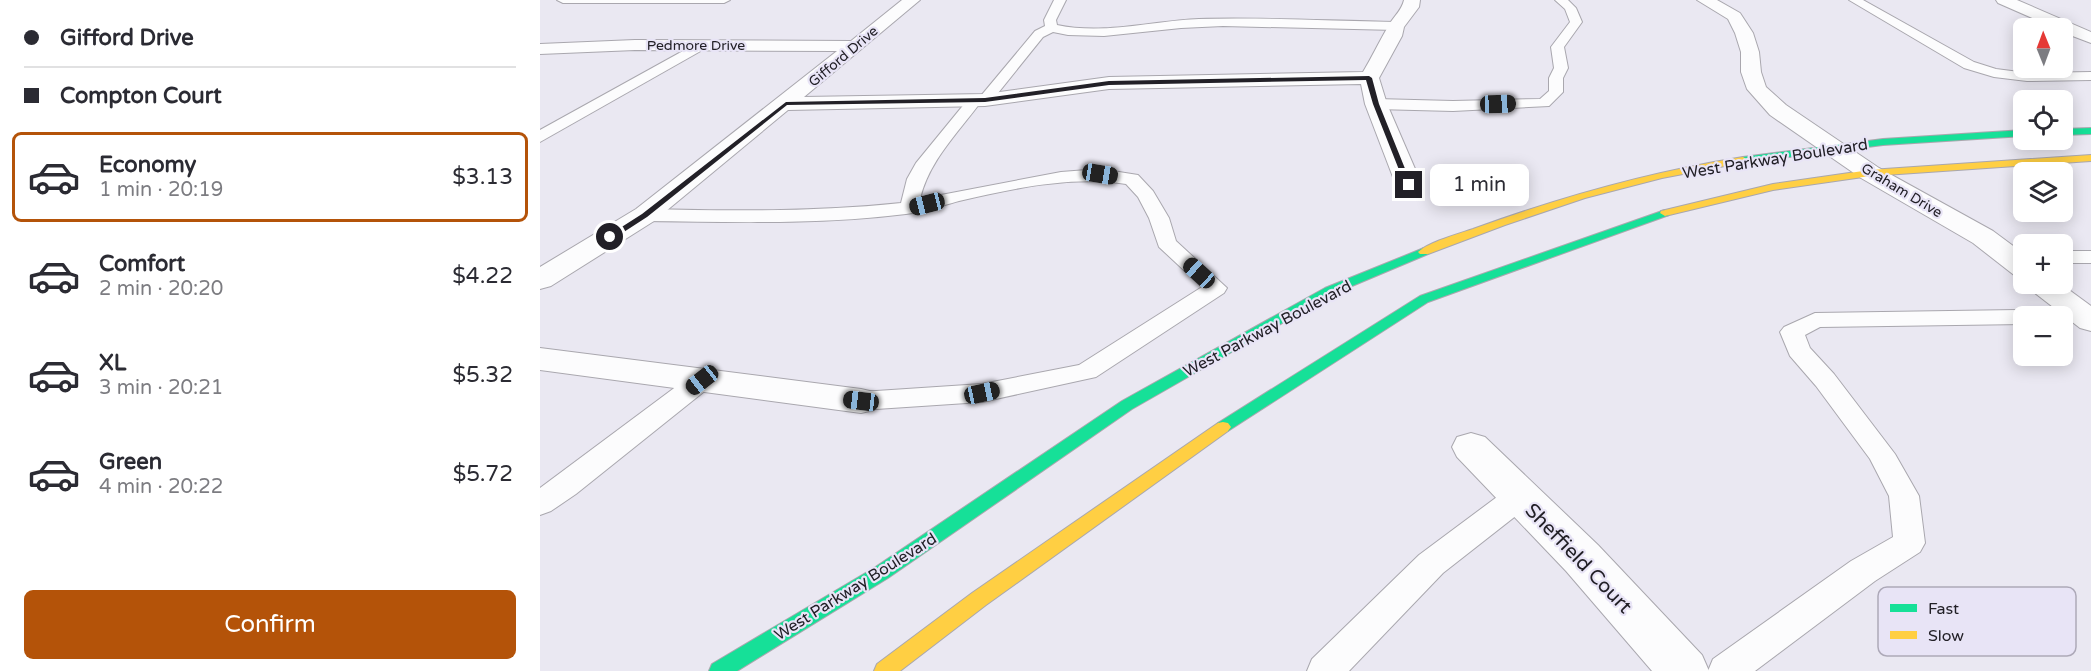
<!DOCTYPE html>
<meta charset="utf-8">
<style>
body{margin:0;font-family:"Varela Round",sans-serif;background:#f7f7f7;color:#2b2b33;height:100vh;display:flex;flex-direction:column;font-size:22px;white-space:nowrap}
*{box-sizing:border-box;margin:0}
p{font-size:20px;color:#7c7c81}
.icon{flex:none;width:33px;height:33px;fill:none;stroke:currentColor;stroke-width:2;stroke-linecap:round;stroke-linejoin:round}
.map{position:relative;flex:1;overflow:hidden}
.details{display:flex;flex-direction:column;background:#fff;width:540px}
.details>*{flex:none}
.hud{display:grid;align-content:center;height:132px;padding:0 24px;background:#fff}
.needle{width:39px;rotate:359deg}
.buttons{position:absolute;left:1473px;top:18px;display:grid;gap:12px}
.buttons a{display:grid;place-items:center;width:60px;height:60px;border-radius:9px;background:#fff;box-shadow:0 3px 15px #0003;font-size:30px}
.end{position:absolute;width:27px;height:27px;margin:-14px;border:8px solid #222027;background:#fff;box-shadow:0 0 0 3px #fff}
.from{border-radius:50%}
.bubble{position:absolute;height:42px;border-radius:9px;background:#fff;box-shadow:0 3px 15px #0003;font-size:20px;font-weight:600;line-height:42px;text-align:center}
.car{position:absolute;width:18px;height:36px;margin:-18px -9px;border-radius:8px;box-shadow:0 0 4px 2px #0007;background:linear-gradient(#222 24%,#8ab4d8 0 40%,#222 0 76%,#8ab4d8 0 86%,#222 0)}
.hud b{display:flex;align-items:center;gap:21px;height:57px;font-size:22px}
.hud b+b{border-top:2px solid #e1e1e2}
.hud i{width:15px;height:15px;background:#2b2b33}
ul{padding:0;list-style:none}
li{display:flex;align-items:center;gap:18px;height:90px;margin:0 12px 9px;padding:0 12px;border:3px solid transparent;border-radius:9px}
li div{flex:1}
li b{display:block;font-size:22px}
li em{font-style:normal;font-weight:600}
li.active{border-color:#b45309}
li>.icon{width:54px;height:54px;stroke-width:1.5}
.action{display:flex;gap:12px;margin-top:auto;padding:12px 24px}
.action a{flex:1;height:69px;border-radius:9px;background:#b45309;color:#fff;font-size:24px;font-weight:600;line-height:69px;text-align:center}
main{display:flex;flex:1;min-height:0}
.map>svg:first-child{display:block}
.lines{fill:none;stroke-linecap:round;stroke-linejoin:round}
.lane-casing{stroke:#a9a7ae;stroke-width:2}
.street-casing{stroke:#a9a7ae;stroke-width:2}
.fast-casing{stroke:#a9a7ae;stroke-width:2}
.slow-casing{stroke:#a9a7ae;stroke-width:2}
.lane{fill:#fcfcfd;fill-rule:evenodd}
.street{fill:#fcfcfd;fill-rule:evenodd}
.fast{fill:#16e098;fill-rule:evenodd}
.slow{fill:#ffcf43;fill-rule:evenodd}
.route{fill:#222027}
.labels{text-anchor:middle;stroke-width:4.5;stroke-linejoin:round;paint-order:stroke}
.far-street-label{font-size:14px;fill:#222027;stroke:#e8e4f6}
.street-label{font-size:16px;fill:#222027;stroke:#e8e4f6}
.near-street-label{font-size:20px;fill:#222027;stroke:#e8e4f6}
.key{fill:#e8e4f6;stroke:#ada9b8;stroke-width:1.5}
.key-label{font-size:16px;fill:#222027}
</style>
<main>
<section class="details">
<div class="hud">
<b><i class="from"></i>Gifford Drive</b>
<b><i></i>Compton Court</b>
</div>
<ul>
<li class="active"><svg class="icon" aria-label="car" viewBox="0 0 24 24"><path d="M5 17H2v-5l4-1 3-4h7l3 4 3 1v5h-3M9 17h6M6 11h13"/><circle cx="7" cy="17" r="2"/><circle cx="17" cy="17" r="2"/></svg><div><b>Economy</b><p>1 min · 20:19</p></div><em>$3.13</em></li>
<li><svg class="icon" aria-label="car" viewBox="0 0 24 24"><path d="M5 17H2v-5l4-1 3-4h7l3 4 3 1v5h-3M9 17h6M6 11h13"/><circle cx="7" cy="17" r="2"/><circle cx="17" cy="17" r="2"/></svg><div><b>Comfort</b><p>2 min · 20:20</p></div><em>$4.22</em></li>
<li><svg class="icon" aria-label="car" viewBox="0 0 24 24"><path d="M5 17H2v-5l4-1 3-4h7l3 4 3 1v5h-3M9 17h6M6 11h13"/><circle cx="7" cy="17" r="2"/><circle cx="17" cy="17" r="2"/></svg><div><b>XL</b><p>3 min · 20:21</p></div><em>$5.32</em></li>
<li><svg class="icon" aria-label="car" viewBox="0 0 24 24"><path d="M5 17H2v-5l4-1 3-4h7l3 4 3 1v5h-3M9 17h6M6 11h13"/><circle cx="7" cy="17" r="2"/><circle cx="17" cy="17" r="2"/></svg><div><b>Green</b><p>4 min · 20:22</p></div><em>$5.72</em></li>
</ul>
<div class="action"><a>Confirm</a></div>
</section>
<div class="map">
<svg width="1551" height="671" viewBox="0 0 1551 671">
<rect width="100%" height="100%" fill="#eae8f2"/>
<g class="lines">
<defs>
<g id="lane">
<path d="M17,0h173l-6,3h-161z"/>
<path d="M514,0h12l-10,20 1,5c47,10 94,-4 142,-6 65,-2 131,2 197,3l6,4 -6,4 -173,-4 -42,2 -77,8 -36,-1 -15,-3 -10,5 -53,66h-10c-23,31 -51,58 -60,96l141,-27 39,-3 38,6 15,16 16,27 7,23 51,47 -3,5 -128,84 -114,25 -121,8 -9,-3 -4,-6 4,-6 9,-3 121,-8 97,-19 123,-78 -43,-40 -10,-29 -11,-21 -12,-13c-53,-9 -115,5 -167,17 -18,5 -36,11 -53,13 -87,11 -174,8 -261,7l-7,-2 -3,-4 3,-4 7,-2c86,2 170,3 256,-6l6,-24 9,-16 54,-66h10l55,-66 10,-5 -1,-6z"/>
<path d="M1015,0h13l8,8 6,14 -18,25 4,21 -5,10v14l-14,14 -96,5 -77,-2 -8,-5 8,-5 77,2 87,-2 9,-8v-13l5,-10 -3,-21 19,-25 -5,-13z"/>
<path d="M1309,0h14l111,62 22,7 31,4 64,-1v8l-64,1 -33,-4 -30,-9z"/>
<path d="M161,41l7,4 -2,3 -166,94v-12z"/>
<rect x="1522" y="251" width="29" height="12"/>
<path d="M1545,309l6,2v10l-29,2v-7h-38v8l-204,3 -15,8 5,13 24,26 61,80 24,42 6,47 -5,9 -45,29 -120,90h-47l5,-12 138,-98 42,-24 -4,-41 -19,-37 -54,-73 -26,-30 -10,-24 4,-5 31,-14z"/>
<path d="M162,372l9,2 4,6 -4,6 -135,108 -25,17 -11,4v-27l153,-114z"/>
<path d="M980,485l11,3 4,8 -4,8 -88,69 -94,98h-42l5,-12 107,-104 90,-67z"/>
</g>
<g id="street">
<path d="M362,0h18l-116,97 181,-3 124,-17 254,-5c9,-15 17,-32 26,-47 5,-9 13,-15 15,-25h16l-1,7 -15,20 -2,9 -23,42 8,26 35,81 -4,5 -9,3 -9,-3 -4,-5 -31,-81 -4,-20 -252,5 -124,17 -197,4 -134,111 -103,65 -11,3v-22l96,-58 201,-158 -202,-1 -95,4v-10l95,-4 216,1z"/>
<path d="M1157,0h20l23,13 13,20 6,19 2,20 5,15 20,18 93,63 114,63 31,23v24l-10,-3 -41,-32 -112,-65 -91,-63 -23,-26 -6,-17v-20l-6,-19 -7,-14z"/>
<path d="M1456,0h21l74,32v11l-29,-11v-4h-7l-57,-25z"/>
<path d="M1487,284h34l30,22v25l-11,-3 -49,-38z"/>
<path d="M0,348l321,41 13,3 5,9 -5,9 -13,3 -321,-43z"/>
<path d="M931,433l14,4 113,108 104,110 7,16h-57l-86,-100 -109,-114 -5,-10 5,-10z"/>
</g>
<g id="fast">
<path d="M1551,128v6l-29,1v-6z"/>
<path d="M1484,130v6l-141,9 -140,18 -5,-3 5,-3 140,-18z"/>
<path d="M1125,210l5,3 -1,2 -241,87 -200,129h-10l-3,-4 3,-4 202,-127z"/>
<path d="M884,248l4,2 2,2 -2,2 -95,40 -201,115 -244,169 -151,93h-28l3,-7 162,-96 248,-167 203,-113z"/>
</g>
<g id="slow">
<path d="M1551,155v6l-221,15 -97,14 -108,26 -5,-3 1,-2 112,-27 97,-14z"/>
<path d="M1203,157l5,3 -2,2 -84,16 -77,20 -80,27 -77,29h-8l-2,-2c11,-10 40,-18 55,-23 88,-32 177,-57 270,-72z"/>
<path d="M683,422l5,1 3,4 -3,4 -242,174 -86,66h-26l3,-7 95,-71 246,-170z"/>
</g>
</defs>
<!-- lane casing -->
<use href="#lane" class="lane-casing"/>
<!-- street casing -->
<use href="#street" class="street-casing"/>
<!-- fast casing -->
<use href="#fast" class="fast-casing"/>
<!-- slow casing -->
<use href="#slow" class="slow-casing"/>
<!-- lane -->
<use href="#lane" class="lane"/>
<!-- street -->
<use href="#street" class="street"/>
<!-- fast -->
<use href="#fast" class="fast"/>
<!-- slow -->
<use href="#slow" class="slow"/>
</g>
<!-- route -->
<path class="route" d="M829,76l3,2 7,26 33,82 -7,-1 -32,-81 -7,-24 -257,5 -124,17 -198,3 -140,112 -34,22 -7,-2 36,-23 144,-112 199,-4 124,-17z"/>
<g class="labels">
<!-- far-street labels -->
<g class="far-street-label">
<text x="156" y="50">Pedmore Drive</text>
<text transform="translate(303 56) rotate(-40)" y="5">Gifford Drive</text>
<text transform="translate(1362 190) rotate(31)" y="5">Graham Drive</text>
</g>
<!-- street labels -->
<g class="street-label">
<text transform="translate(1235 158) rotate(-9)" y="6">West Parkway Boulevard</text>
<text transform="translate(727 328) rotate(-28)" y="6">West Parkway Boulevard</text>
<text transform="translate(315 586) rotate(-32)" y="6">West Parkway Boulevard</text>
</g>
<!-- near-street labels -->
<g class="near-street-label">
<text transform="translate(1039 558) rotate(46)" y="7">Sheffield Court</text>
</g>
</g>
<!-- legend -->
<rect x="1338" y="587" width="198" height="69" rx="9" class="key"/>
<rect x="1350" y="604" width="27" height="8" fill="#16e098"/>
<rect x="1350" y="631" width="27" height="8" fill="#ffcf43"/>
<g class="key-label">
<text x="1388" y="614">Fast</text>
<text x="1388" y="641">Slow</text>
</g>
</svg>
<div class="buttons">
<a><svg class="needle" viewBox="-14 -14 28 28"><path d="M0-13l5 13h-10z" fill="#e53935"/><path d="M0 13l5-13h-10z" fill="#7c7c81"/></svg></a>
<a><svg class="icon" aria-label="locate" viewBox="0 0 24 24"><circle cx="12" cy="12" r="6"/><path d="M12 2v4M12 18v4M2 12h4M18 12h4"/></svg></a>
<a><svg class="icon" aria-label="layers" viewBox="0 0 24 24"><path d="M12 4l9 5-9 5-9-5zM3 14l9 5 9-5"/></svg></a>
<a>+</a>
<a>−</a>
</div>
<i class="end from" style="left:70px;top:237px"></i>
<i class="end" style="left:869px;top:185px"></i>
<div class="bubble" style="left:890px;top:164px;width:99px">1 min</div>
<i class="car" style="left:958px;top:104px;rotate:88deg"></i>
<i class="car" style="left:560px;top:174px;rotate:99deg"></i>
<i class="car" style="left:387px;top:204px;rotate:256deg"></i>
<i class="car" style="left:659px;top:273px;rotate:312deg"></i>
<i class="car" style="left:162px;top:380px;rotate:232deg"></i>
<i class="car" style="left:442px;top:393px;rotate:78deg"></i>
<i class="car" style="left:321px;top:401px;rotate:277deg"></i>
</div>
</main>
